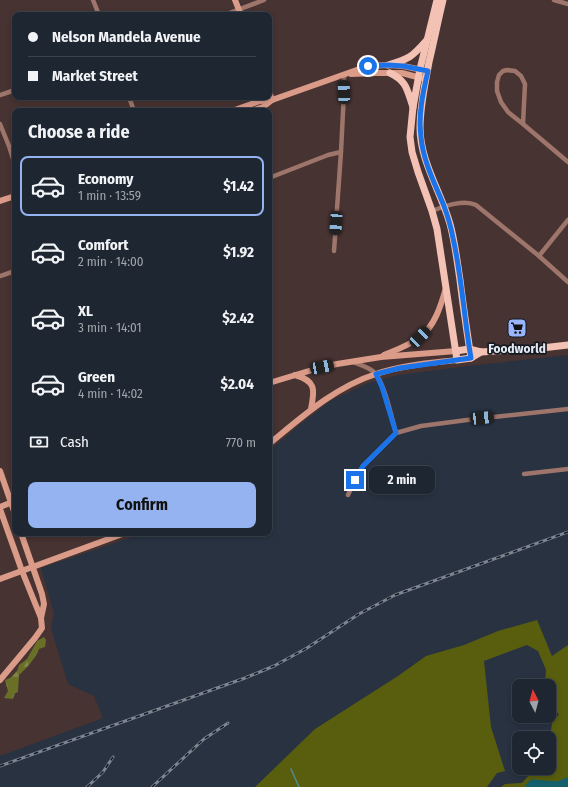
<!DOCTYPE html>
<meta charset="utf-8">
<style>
body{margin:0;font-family:"Fira Sans Condensed",sans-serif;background:#2b323d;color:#f1f3f6;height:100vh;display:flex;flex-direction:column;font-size:15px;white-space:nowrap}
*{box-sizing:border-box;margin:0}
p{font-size:13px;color:#a1a5ab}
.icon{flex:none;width:22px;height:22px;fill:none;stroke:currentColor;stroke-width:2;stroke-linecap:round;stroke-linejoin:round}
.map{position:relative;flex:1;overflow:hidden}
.panel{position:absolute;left:12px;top:108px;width:260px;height:428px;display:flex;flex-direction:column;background:#1e2631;border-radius:8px;box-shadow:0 2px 6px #0003,0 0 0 1px #3c434d}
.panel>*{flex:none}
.hud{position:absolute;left:12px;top:12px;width:260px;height:88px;border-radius:8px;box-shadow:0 2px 6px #0003,0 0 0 1px #3c434d;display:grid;align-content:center;height:88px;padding:0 16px;background:#1e2631}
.needle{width:26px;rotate:354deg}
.controls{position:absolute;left:512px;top:679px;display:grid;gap:8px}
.controls a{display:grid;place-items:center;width:44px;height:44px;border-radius:8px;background:#1e2631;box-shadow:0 2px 6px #0003,0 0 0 1px #3c434d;font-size:20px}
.end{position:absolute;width:18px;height:18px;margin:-9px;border:5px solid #1a73e8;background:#fff;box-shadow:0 0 0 2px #fff}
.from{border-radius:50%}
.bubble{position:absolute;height:28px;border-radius:8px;background:#1e2631;box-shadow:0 2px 6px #0003,0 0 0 1px #3c434d;font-size:13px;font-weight:700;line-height:28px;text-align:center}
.car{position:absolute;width:12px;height:24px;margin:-12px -6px;border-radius:5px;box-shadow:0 0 3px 1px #0007;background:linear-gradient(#222 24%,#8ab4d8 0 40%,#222 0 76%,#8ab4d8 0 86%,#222 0)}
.hud b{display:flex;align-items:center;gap:14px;height:38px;font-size:15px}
.hud b+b{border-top:1px solid #3c434d}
.hud i{width:10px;height:10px;background:#f1f3f6}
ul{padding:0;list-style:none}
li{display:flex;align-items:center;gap:12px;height:60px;margin:0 8px 6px;padding:0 8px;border:2px solid transparent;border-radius:8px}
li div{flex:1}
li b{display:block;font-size:15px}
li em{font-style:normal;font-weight:700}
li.active{border-color:#95b2f1}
li>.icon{width:36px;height:36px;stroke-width:1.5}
h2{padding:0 16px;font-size:18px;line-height:48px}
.pay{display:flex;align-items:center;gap:10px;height:44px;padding:0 16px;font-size:15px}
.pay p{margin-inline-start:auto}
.button{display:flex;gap:8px;margin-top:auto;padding:8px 16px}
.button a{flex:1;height:46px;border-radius:8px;background:#95b2f1;color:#111;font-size:16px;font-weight:700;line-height:46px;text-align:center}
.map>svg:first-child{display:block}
.commercial{fill:#473331;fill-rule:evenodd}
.grass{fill:#585e0e}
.forest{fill:url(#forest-firs)}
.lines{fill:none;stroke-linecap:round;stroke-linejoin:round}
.stream{stroke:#518995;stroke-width:1.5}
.river{stroke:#135f6c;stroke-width:9}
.street{stroke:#9e756a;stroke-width:4.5}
.secondary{stroke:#db9b89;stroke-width:6}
.primary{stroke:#f4c2b4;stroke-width:7}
.rail-casing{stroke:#7c8592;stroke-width:3}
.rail{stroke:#151920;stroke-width:1.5;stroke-dasharray:4.5;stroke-linecap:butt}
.route{stroke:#1a73e8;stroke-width:5}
.labels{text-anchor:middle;stroke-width:3.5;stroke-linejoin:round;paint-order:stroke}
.poi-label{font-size:13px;font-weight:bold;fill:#e3eaf4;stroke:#151920}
</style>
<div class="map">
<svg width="568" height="787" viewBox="0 0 568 787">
<defs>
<pattern id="forest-firs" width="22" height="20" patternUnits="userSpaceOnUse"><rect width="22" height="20" fill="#696f26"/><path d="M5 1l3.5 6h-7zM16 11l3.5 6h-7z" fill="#7e8446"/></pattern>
</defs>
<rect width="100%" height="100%" fill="#283241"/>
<!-- commercial -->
<path class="commercial" d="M0,0h568v355l-100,11 -70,9 -29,8 -37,17 -33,25 -30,26v-340h-254v422h129l-103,35 13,45 -3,15 17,56 26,12 9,22 -103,38zM15,15h254v82h-254z"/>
<!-- grass -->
<path class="grass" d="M537,620l15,36 16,-11v142h-67l4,-3 17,-1c8,-10 14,-15 27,-15l1,-33 3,-16 6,-4 -2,-3 -8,-8v-18h-4l1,-16 -8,-19 -11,-6 -11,4 -32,12 7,66 14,44 -8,2 -10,14h-232l60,-58 83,-53 28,-20 38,-11 34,-14z"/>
<!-- forest -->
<path class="forest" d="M44,637l2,3 -1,7 -6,2c-3,9 -14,21 -20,26l-1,17 -3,1 -2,6 -9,-1 4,-7 -3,-11 5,-2 7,-7 2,-6 8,-6 10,-18z"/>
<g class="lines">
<!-- stream -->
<path class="stream" d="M291,769l8,18"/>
<!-- river -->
<path class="river" d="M530,787l3,-3 25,2 10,-4"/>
<!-- street -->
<g class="street">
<path d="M93,0l6,15"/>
<path d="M554,0l14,4"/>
<path d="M224,15l40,-15"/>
<path d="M0,95l15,-5"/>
<path d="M129,97l5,14"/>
<path d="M0,124l9,22 6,19"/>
<path d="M523,124l2,-40 -4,-8 -6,-5 -8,-1 -4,1 -4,4 -2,7v9l4,11 7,10 15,12 45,38"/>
<path d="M269,178l59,-23 13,-3 3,-60v-18"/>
<path d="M432,211c13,-5 32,-12 44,-6l63,51 29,26"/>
<path d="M334,251l7,-99"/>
<path d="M539,256l29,-36"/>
<path d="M0,276l15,-5"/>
<path d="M353,362c7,3 16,5 22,11 9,9 17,46 21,60"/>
<path d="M524,474l44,-5"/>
<path d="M348,495l7,-15 8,-14 33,-33 25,-7 46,-6 101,-11"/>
</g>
<!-- secondary -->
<g class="secondary">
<path d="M235,0l6,15"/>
<path d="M351,74l25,-1h26l19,5"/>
<path d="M269,91l3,9"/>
<path d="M232,111l28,-10 11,-1"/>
<path d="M252,111l11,-4 9,-7 96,-34 20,-1 15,1 24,5"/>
<path d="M0,201l15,-5"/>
<path d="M384,355c12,-5 26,-10 36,-18 15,-11 21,-32 26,-49"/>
<path d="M295,375c21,6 20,14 16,34"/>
<path d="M269,383l53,-16 15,-3 44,-7 75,-6"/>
<path d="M269,444c33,-27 66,-57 107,-70 26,-9 55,-11 81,-14"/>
<path d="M0,471l15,43"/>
<path d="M0,507l15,-6"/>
<path d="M0,509l22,62 19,47"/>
<path d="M0,579l125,-46"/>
<path d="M0,680l35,-42 7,-10 -1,-10 3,-14 -2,-10 -21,-61"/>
</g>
<!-- primary -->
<g class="primary">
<path d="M437,0l-17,69 -7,38 -3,30 2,15 6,20 14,39 5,18 20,131 14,-2 10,-6"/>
<path d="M443,0c-5,21 -9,41 -14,62 -4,22 -9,44 -9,66 0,33 21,64 30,96 5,18 7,37 10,56 3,26 7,52 11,78"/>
<path d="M388,65c21,-6 24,-8 38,-24"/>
<path d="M390,73c17,8 17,17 23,34"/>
<path d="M456,351l13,-2 12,3 61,-4 26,-3"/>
</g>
<defs>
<g id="rail">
<path d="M0,766l245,-88 29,-12 33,-18 52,-34 19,-10 17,-9 173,-63"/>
<path d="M87,787l16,-15 10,-15"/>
<path d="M152,787l52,-48 24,-16"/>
</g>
</defs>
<!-- rail casing -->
<use href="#rail" class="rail-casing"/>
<!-- rail -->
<use href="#rail" class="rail"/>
</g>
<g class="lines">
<!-- route -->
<path class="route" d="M355,480l8,-14 33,-33 -14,-46 -6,-13 24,-6 71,-10c-7,-40 -9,-80 -18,-120 -2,-11 -5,-21 -9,-32 -9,-22 -21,-45 -23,-69 -3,-22 2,-45 7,-66l-25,-5 -15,-1 -20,1"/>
</g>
<!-- icons -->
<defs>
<symbol id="supermarket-square" viewBox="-11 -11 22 22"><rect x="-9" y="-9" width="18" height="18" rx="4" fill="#99b5fd" stroke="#151920"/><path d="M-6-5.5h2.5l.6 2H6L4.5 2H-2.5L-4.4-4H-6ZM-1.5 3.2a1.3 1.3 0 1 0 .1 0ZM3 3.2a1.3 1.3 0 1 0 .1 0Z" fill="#111"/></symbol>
</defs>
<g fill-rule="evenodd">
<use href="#supermarket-square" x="506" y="317" width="22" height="22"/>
</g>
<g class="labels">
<!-- poi labels -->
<g class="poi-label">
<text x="517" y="353">Foodworld</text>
</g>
</g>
</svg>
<div class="controls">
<a><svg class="needle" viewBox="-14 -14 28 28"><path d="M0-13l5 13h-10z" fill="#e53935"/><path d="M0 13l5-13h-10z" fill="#a1a5ab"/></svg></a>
<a><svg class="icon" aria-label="locate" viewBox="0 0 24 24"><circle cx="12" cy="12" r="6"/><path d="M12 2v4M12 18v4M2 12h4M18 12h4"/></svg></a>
</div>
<i class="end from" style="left:368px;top:66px"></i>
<i class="end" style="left:355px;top:480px"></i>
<div class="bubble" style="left:369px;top:466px;width:66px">2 min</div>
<i class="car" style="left:344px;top:92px;rotate:358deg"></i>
<i class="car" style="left:336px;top:223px;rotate:184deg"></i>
<i class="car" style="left:420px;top:337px;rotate:46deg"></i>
<i class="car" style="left:322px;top:367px;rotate:79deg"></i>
<i class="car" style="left:482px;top:418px;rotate:84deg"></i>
<div class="hud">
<b><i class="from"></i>Nelson Mandela Avenue</b>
<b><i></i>Market Street</b>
</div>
<section class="panel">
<h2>Choose a ride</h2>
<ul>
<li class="active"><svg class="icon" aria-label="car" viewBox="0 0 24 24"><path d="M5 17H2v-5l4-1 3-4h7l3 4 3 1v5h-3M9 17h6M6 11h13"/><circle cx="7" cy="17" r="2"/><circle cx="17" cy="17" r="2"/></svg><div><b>Economy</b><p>1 min · 13:59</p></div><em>$1.42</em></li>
<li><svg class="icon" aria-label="car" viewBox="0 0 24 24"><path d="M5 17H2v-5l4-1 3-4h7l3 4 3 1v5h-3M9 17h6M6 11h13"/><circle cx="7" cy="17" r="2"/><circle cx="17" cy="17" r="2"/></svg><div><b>Comfort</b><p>2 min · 14:00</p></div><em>$1.92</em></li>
<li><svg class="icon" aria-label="car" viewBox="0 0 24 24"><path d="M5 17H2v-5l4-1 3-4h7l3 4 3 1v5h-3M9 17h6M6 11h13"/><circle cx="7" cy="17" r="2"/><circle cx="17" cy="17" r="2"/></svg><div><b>XL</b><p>3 min · 14:01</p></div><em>$2.42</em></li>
<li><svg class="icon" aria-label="car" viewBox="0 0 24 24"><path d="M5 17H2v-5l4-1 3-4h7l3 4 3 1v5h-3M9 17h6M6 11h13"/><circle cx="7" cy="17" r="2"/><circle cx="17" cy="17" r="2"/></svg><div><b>Green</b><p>4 min · 14:02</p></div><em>$2.04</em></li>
</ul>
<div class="pay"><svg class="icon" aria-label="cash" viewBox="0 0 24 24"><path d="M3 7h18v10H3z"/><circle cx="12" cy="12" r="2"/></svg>Cash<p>770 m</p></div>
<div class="button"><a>Confirm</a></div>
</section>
</div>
